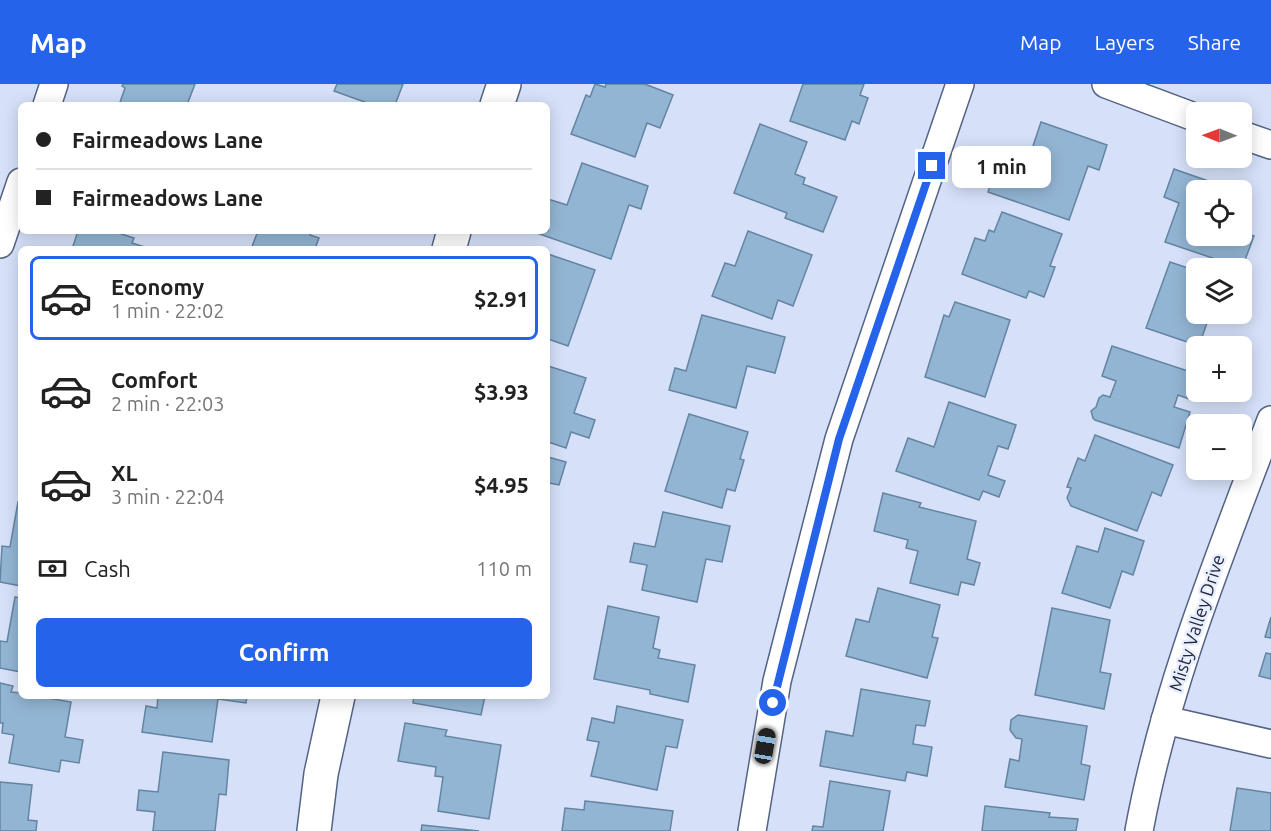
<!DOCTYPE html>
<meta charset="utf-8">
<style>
body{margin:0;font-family:Ubuntu,sans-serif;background:#f2f2f2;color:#222;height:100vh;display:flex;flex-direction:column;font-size:22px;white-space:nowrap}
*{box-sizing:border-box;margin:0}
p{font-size:20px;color:#767676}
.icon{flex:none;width:33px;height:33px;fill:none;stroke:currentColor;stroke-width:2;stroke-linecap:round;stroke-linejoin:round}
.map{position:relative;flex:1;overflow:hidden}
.details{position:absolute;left:18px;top:162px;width:532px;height:453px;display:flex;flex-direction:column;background:#fff;border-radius:9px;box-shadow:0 3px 15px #0003}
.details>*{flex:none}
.banner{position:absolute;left:18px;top:18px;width:532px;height:132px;border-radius:9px;box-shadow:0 3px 15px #0003;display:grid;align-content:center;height:132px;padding:0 18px;background:#fff}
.needle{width:39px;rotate:271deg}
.buttons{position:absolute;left:1186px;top:18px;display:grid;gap:12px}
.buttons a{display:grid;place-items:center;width:66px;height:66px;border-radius:9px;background:#fff;box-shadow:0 3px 15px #0003;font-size:30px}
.end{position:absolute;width:27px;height:27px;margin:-14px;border:8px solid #2563eb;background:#fff;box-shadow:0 0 0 3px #fff}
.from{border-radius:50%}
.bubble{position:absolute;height:42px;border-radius:9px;background:#fff;box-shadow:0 3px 15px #0003;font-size:20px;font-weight:700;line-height:42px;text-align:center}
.car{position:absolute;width:18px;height:36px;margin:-18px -9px;border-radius:8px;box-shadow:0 0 4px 2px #0007;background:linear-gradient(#222 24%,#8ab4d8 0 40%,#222 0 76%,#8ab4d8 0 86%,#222 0)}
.banner b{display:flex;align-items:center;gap:21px;height:57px;font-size:22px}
.banner b+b{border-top:2px solid #e0e0e0}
.banner i{width:15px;height:15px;background:#222}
ul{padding:10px 0 0;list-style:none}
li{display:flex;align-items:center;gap:18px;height:84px;margin:0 12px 9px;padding:0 6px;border:3px solid transparent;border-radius:9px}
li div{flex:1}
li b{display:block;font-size:22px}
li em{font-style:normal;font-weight:700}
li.active{border-color:#2563eb}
li>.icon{width:54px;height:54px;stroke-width:1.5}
.pay{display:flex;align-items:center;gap:15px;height:66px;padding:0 18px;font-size:22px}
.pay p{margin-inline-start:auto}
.primary-button{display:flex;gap:12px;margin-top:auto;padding:12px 18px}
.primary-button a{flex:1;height:69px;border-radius:9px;background:#2563eb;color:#fff;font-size:24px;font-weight:700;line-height:69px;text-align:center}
header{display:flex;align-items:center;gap:36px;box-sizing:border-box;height:84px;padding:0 30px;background:#2563eb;color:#fff}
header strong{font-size:28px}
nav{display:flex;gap:33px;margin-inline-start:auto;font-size:21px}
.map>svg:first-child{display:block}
.building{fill:#93b5d4;stroke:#6484a1;stroke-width:1.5}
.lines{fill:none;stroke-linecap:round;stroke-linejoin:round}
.minor-casing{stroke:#546385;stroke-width:30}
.tertiary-casing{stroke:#546385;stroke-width:36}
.minor{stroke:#fff;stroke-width:27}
.tertiary{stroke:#fff;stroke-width:33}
.route{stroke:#2563eb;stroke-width:8}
.labels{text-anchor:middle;stroke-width:5;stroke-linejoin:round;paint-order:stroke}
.street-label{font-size:18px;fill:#232938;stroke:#e7eeff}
</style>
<header>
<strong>Map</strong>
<nav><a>Map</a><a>Layers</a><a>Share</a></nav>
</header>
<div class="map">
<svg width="1271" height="747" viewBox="0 0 1271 747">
<rect width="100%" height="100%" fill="#d6e1f9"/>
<!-- building -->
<g class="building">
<path d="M123,0h72l-8,21h-68l6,-17 -3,-2z"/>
<path d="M337,0h66l-8,21h-22l-39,-14z"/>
<path d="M595,0l10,3 1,-3h39l28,11 -13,33 -13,-5 -12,34 -64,-23 15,-39 4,2z"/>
<path d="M803,0h61l-4,11 8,3 -9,26 -7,-3 -7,19 -55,-19z"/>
<path d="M1041,38l66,23 -8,25 -11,-4 -19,54 -81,-28 12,-35 21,8 6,-18 5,2z"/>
<path d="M760,40l47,18 -12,32 10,4 -2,6 34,13 -14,35 -38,-14 2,-5 -53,-20z"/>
<path d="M582,79l66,23 -7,23 -12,-4 -18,54 -80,-28h17v-32l19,6z"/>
<path d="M1174,85l60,21h-37v46h45v-43l9,4 -7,18 4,2 -6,15 12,4 -12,32 -77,-26 14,-39 -15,-6z"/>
<path d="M1002,128l60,22 -12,32 5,1 -11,30 -15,-6 -3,7 -64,-24 13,-36 10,3 4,-11 5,2z"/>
<path d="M78,147h34l22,7 -2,5 19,6h-79z"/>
<path d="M258,147h53l-1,4 9,3 -3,8 7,3h-72z"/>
<path d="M748,147l64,24 -19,51 -15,-6 -6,19 -60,-23 13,-33 10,3z"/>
<path d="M548,170l47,16 -27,76 -20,-7z"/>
<path d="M1170,178l27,9v43h13l-11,32 -53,-18z"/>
<path d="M955,218l55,18 -25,77 -60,-20 19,-62 5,2z"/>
<path d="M1211,230h16l-1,4z"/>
<path d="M702,231l83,22 -10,36 -28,-7 -11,42 -67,-18 6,-22 11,3z"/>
<path d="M1112,262l85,28v9l-5,17 -14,-5 -4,12 16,5 -11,36 -84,-28 -2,-2 -2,-7 5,-4 3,-9 4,-3 7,2 6,-16 -14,-5z"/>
<path d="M548,282l38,12 -12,35 21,7 -6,18 -18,-6 -5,16 -18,-6z"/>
<path d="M949,318l67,23 -8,24 -10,-3 -10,29 17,6 -6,16 -16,-6 -4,9 -83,-29 12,-33 26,9z"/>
<path d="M689,330l59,18 -8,27 4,1 -9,31 -8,-2 -5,19 -57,-17z"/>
<path d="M1095,351l78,30 -12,31 -9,-4 -15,39 -66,-25 -4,-8 4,-10 -4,-1 11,-29 7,3z"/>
<path d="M548,373l18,5 -7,23 -10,-2 -1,6z"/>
<path d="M883,409l38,10 -2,4 57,14 -9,38 13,4 -6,22 -13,-3 -3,13 -48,-12 8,-32 -12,-3 2,-8 -34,-9z"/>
<path d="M18,418l3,1v83l-21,-4 2,-36 8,1z"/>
<path d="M663,428l67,14 -8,36 -16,-3 -9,43 -55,-12 5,-25 -17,-3 4,-19 21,4z"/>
<path d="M1105,444l39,13 -11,34 -11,-4 -12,37 -48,-15 15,-47 21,6z"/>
<path d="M878,504l62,17 -8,32 6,1 -11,40 -81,-22 10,-37 13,3z"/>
<path d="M15,513l6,1v74l-21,-4v-27l7,1z"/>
<path d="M608,522l51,11 -6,31 7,2 -2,8 37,7 -7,37 -38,-8v-4l-56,-11z"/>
<path d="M1052,524l58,12 -10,52 11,2 -7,35 -69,-14z"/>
<path d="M1271,533v21l-6,-1z"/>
<path d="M1266,569l5,1v25l-12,-3z"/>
<path d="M0,599l13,3 -2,6 10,1v3h16l34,6 -6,35 18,3 -4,23 -18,-3 -2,12 -50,-9 5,-28 -12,-2 1,-10h-3z"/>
<path d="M861,605l69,12 -5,25 -9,-1 -3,19 19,3 -5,29 -20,-4 -2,9 -85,-15 6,-35 27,5z"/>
<path d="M158,612h89l-1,7 -28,-4 -6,43 -70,-10 4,-26 11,2z"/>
<path d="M414,612h71l-4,19 -68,-12z"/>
<path d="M617,622l66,14 -6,28 -11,-2 -9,44 -66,-14 8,-34 -12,-2 5,-22 22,5z"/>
<path d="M1018,631l69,11 -6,38 9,2 -6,34 -79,-13 5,-28 9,2 3,-22 -6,-1 -6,-8 1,-10z"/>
<path d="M405,639l42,7 -2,6 56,9 -12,74 -51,-8 5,-34 -8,-1 1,-9 -38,-6z"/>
<path d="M163,668l66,8 -3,35 -7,-1 -4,37h-62l2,-19 -18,-2 2,-20 19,2z"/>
<path d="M830,697l60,10 -7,40h-71l1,-5 10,1z"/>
<path d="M0,698l32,3 -4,35 9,1 -1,10h-36z"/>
<path d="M1237,704l34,5v38h-41z"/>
<path d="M585,717l88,10 -3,20h-108l3,-23 19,2z"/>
<path d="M985,722l65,7 -1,4 29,2 -2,12h-94z"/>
<path d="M422,741l57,6h-58z"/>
</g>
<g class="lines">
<defs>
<g id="minor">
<path d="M1106,0l91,34"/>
<path d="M47,21l7,-21"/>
<path d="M1242,51l29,10"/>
<path d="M0,160l21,-62"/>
<path d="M1165,636l106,24"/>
<path d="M752,747l25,-150 62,-242 121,-355"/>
<path d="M1139,747c26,-142 81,-276 132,-411"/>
</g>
<g id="tertiary">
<path d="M497,21l7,-21"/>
<path d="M449,165l5,-18"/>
<path d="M314,747l7,-57 17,-78"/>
</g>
</defs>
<!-- minor casing -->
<use href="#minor" class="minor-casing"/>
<!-- tertiary casing -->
<use href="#tertiary" class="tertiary-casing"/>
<!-- minor -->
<use href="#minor" class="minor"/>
<!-- tertiary -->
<use href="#tertiary" class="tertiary"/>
</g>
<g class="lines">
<!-- route -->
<path class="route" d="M773,619l66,-264 93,-273"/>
</g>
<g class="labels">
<!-- street labels -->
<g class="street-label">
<text transform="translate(1197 539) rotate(-72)" y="6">Misty Valley Drive</text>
</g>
</g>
</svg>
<div class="buttons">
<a><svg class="needle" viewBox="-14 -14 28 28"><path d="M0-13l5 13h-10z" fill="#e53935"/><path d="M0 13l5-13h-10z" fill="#767676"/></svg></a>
<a><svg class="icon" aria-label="locate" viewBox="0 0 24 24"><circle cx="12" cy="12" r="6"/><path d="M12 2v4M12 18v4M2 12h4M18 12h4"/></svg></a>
<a><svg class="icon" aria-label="layers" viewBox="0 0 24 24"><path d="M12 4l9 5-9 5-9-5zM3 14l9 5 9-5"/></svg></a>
<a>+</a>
<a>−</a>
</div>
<i class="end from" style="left:773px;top:619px"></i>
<i class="end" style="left:932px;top:82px"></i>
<div class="bubble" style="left:952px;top:62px;width:99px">1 min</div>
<i class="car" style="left:765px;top:662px;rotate:10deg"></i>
<div class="banner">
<b><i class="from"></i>Fairmeadows Lane</b>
<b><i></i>Fairmeadows Lane</b>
</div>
<section class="details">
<ul>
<li class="active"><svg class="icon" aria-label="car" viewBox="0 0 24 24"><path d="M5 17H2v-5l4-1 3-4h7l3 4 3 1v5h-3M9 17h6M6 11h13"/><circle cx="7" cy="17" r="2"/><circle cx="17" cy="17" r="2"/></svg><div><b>Economy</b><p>1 min · 22:02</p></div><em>$2.91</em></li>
<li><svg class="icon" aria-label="car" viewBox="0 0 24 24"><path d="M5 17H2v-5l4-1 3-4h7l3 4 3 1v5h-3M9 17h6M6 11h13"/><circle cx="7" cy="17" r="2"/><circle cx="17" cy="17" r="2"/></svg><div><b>Comfort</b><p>2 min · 22:03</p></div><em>$3.93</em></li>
<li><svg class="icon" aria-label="car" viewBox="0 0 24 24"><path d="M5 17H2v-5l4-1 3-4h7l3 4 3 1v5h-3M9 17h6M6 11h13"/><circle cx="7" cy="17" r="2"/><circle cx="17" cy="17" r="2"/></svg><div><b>XL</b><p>3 min · 22:04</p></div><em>$4.95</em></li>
</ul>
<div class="pay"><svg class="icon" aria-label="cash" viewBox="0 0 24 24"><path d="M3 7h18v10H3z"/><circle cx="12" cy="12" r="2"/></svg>Cash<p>110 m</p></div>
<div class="primary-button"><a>Confirm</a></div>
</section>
</div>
